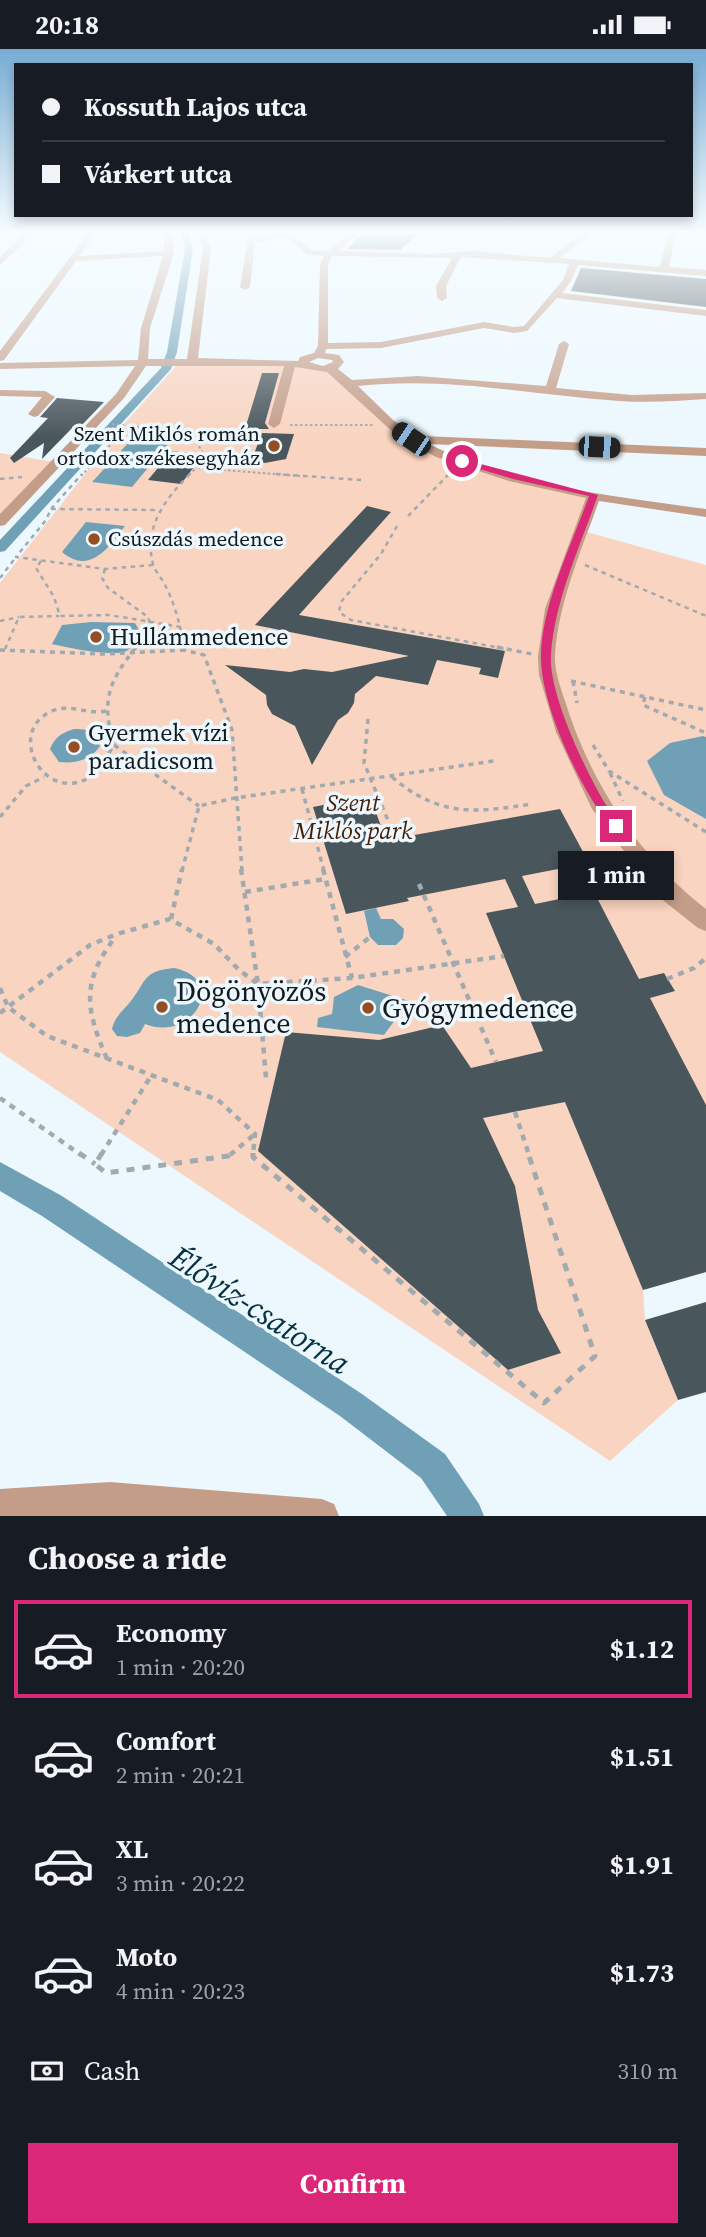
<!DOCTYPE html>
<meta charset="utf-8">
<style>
body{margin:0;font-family:"Source Serif 4",serif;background:#20242c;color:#f1f3f6;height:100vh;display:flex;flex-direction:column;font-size:26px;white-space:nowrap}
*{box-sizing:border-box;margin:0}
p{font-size:23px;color:#9ea1a6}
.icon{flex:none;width:38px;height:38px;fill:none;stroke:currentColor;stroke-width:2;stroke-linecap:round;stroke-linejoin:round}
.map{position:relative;height:1467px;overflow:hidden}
.side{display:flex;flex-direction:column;background:#171b24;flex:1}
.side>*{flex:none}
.banner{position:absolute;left:14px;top:14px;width:679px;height:154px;border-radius:0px;box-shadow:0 4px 10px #0003;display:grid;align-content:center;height:154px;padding:0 28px;background:#171b24}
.end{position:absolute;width:32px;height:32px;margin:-16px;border:9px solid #db2777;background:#fff;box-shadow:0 0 0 4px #fff}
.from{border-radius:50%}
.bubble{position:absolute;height:49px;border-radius:0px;background:#171b24;box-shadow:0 4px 10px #0003;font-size:23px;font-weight:700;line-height:49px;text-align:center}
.car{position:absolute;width:21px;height:42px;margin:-21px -10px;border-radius:9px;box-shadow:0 0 5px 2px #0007;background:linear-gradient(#222 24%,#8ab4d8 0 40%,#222 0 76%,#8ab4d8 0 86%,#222 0)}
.banner b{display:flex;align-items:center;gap:24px;height:66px;font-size:26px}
.banner b+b{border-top:2px solid #363941}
.banner i{width:18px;height:18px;background:#f1f3f6}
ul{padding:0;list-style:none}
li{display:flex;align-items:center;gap:21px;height:98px;margin:0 14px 10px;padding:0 14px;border:4px solid transparent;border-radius:0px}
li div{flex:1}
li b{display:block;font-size:26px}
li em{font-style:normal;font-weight:700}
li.current{border-color:#db2777}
li>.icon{width:63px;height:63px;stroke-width:1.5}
h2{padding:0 28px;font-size:32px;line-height:84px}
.pay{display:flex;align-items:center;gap:18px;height:77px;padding:0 28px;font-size:26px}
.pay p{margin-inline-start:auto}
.button{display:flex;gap:14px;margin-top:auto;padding:14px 28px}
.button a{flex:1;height:80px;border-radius:0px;background:#db2777;color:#fff;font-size:28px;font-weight:700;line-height:80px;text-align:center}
.status{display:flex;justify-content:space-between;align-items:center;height:49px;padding:0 35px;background:#171b24;direction:ltr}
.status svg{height:19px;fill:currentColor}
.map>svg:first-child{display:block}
.green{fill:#f9d4c0}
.water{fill:#6fa0b6}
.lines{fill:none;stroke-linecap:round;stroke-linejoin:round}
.canal{fill:#6fa0b6;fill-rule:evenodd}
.building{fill:#49565c}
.path-far4{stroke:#a1aaaf;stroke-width:2;stroke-dasharray:2.5 2.5;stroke-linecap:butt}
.path-far3{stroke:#a1aaaf;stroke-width:2.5;stroke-dasharray:4.5 4.5;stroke-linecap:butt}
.path-far2{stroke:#a1aaaf;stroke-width:3.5;stroke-dasharray:5 5;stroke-linecap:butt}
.path-far1{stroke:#a1aaaf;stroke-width:4.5;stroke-dasharray:6 6;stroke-linecap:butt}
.path{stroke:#a1aaaf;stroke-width:5;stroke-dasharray:8 8;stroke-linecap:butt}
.minor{fill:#c49d88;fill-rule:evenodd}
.route{fill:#db2777}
.poi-dot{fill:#934f23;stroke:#ecf8fe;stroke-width:2.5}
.labels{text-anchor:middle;stroke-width:7;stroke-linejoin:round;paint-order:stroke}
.far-poi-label{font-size:21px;fill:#13191c;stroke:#ecf8fe;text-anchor:end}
.poi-label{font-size:24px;fill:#13191c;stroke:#ecf8fe;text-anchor:start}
.park-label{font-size:24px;font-style:italic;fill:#461d02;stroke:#ecf8fe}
.near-poi-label{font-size:28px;fill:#13191c;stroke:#ecf8fe;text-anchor:start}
.near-water-label{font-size:32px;font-style:italic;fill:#043243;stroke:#ecf8fe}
</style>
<div class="status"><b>20:18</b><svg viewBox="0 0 49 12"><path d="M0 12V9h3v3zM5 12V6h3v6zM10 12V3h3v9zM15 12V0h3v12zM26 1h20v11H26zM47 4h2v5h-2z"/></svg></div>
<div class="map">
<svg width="706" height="1467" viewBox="0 0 706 1467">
<rect width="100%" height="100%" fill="#ecf8fe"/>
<!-- green -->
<g class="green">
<path d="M221,312l108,7 64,59 53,28 70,22 78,18 -11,36 123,34v707l-63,18 2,30 33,80 -68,61 -610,-409v-469l123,-158 55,-61z"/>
<path d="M0,404l55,9 -55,60z"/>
</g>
<!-- water -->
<g class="water">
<path d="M131,391l37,4 -36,43 -40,-5z"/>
<path d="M86,473l39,4c-15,20 -35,50 -63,26z"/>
<path d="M91,573l44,1 4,7c-3,8 -5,19 -15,22 -16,4 -55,-4 -72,-8l10,-19z"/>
<path d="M74,680c13,0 23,2 26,17 -9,14 -25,18 -41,16l-9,-13c5,-12 11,-16 24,-20z"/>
<path d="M703,687l3,1v82l-42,-24 -17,-34 23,-18z"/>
<path d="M376,859l5,11h12l11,10 -1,9 -7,7h-18l-8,-8 -6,-26z"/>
<path d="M174,919c55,11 19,75 -29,56l-5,9 -13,4 -10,-1 -5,-7c3,-13 11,-18 19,-28 16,-21 12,-30 43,-33z"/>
<path d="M358,936l51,16 -25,34 -67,-8 1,-9 14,-4 2,-17z"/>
</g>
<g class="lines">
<!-- canal -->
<g class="canal">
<path d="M180,183h8l5,17 -16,103 -6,17 -166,182 -5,1v-12l161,-172 6,-16 18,-103z"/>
<path d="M0,1113l62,34 300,198 83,60 34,50 5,12h-37l-26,-38 -81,-62 -298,-200 -42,-25z"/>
</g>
</g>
<!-- building -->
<g class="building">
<path d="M365,183h29l23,3 -17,15 -53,-1z"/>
<path d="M581,219l125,11v28l-135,-16z"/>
<path d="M262,324h17l-14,50 4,6h-24z"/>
<path d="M57,349l47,4 -23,24 -6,-1 -33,34 2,-16 -30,20 -4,-5 38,-40 -8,-1z"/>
<path d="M262,384l32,1 -8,25 -21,4 -13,-4z"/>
<path d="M172,402l31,4 -22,29 -33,-4z"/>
<path d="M367,457l24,6 -92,103 206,36 -7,27 -19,-4 2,-6 -44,-8 -9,25 -52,-9 -21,18 -1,9 -6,10 -10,7 -26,45 -17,-39 -23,-12 -5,-9 -1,-10 -41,-30 65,7 14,-3 28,3 77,-16 -154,-31z"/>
<path d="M370,747l16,44 174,-31 29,54 -67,13 13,28 59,-12 45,87 25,-6 11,18 -25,7 56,107v167l-63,18 -78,-188 -82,16 32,68 23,124 23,43 -53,17 -250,-219 28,-119 93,8 63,-15 29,43 72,-17 -57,-138 32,-6 -13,-28 -98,19 2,3 -63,13 -33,-107z"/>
<path d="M706,1253v90l-28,8 -33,-80z"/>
</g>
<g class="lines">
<!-- path-far4 -->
<g class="path-far4">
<path d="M218,194h20"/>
<path d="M112,375l79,9 15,25 -18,18"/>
<path d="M290,376h83"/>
<path d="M198,419l102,8"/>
<path d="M81,427l44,-47 7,1"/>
<path d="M448,427l5,-6"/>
</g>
<!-- path-far3 -->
<g class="path-far3">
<path d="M276,425l85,6"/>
<path d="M0,430l22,-2"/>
<path d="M51,460l31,-35"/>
<path d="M408,467l41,-42"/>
<path d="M397,477l-16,28 -40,48 -2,10 12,8 155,29"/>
<path d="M41,512l-5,7 18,29 6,19 49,-1 72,12"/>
<path d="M153,516l-48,4 -89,-12 30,-37 5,-11 108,1"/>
<path d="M585,516l121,51"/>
<path d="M105,520l-3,9 6,10 40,29 2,6"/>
<path d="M0,529l16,-21"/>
<path d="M0,572l19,-4"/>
<path d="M5,600l14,-32 40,-1"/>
<path d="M135,600l19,-25"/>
<path d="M184,600c-3,-21 -8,-42 -18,-62 -3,-8 -11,-15 -13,-23 -10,-37 13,-66 37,-90"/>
</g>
<!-- path-far2 -->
<g class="path-far2">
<path d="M184,598v3l20,5 28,75 10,141"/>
<path d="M497,598l35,7"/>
<path d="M0,601l103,4 81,-4"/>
<path d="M571,632l135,29"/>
<path d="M573,632l4,22"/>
<path d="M645,648l-2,8 63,28"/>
<path d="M106,662c-18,4 -37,-8 -54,0 -48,21 -7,96 40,65 10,-7 15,-21 22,-31l85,61"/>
<path d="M368,670l-4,44 28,67"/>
<path d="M114,696c-13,-45 -6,-62 22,-98"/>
<path d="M593,696l16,26 97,61"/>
<path d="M610,724l13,28"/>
<path d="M392,728c47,40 82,36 140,27"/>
<path d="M302,740l22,82"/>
<path d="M0,768l26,-31 18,-9"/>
<path d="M182,822l17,-65 36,-8 259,-37"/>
</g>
<!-- path-far1 -->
<g class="path-far1">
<path d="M241,820l17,115 8,94"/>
<path d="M323,820l29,109"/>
<path d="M419,835l77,178"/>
<path d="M245,843l80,-13"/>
<path d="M171,870l11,-50"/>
<path d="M345,908l25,-20"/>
<path d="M667,930l27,-11 12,-10"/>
<path d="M0,939l8,19 39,29 171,64 37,34 -2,21"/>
<path d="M0,964l90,-68 27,-11 53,-15 44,25 25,26 19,14 94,-6 152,-22"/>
<path d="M107,1010c-22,-51 -26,-77 9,-123"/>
<path d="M0,1049l81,57"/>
<path d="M515,1063l14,43"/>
<path d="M101,1106l50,-79"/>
<path d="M230,1106l25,-21"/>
</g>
<!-- path -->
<g class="path">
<path d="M79,1104l16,11"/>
<path d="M102,1104l-7,11 11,9 122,-17 4,-3"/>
<path d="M253,1104v4l291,246 51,-47 -67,-203"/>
</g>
<!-- minor -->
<g class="minor">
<path d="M27,183h9l-36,33v-8z"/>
<path d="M89,183h8l-18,24 85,-5v-19h8l2,21 -24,75 -2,31h39l16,-111 -5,-16h8l5,16 -13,110 100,3 2,-4 14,-4 4,-7 2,-82 4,-8 -18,-2 -18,-17 -33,5 -5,45 -5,3 -5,-3 8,-49 44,-6 19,18 17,1 24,-19h9l-23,19 92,3 43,-3 77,7 34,-26h10l-35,26 101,9 8,-35h8l-7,35 37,3v6l-128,-11 -7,16 -9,12 144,17v6l-149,-18 -30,33 -13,2 -30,-5 -103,20 -55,1 -1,4 14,2 5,7 -6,7 14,11 66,-4 128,10 13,-42 5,-3 5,3 -13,44 76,7 74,-2v6c-29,2 -57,4 -86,2 -88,-6 -173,-25 -262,-15l35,34 25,18 5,-2 283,12v8l-277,-12c85,42 184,52 277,65v8l-107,-16c-18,50 -40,100 -44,153 -1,16 5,32 10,47 25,81 74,156 141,208v22l-8,-3 -39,-31 -67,-88 -36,-77 -17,-57 -1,-18 7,-48 41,-111 -77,-17 -73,-24 -41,-23 -68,-62 -32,-5 -15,57 -6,4 -6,-4 16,-58h-138l-22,32 -119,127 -5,1v-12l116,-120 19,-28 -135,3v-6l138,-3 3,-32 22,-72 -87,5 -72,99 -4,1v-10zM332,207l120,2 -16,28 1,12 5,3 5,-3 -1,-12 15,-29 108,7 -6,16 -39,46 -10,1 -30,-5 -103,20 -53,1v-79zM318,309l14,2 1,2 -10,4 -14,-4z"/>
<path d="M0,341l45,1 10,6 -17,19 -4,1 -6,-3 14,-17 -42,-1z"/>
<path d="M110,1433l212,17 12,5 5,12h-339v-27z"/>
</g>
</g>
<!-- sky -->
<linearGradient id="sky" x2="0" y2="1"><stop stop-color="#77acd4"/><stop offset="0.47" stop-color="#f6fcff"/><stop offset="1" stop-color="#f6fcff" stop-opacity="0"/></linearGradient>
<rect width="706" height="389" fill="url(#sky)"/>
<!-- route -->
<path class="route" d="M462,410l136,36c-18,52 -43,104 -47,159 -3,38 33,113 52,146 5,9 13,17 19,26l-2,3h-8c-31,-39 -70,-120 -71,-170 -1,-51 31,-115 48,-163l-76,-17 -54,-16z"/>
<!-- markers -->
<g class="poi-dot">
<circle cx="274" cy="397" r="7"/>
<circle cx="94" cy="490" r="7"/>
<circle cx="96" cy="588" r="7"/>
<circle cx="74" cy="698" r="7"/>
<circle cx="162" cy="958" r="7"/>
<circle cx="368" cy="959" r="7"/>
</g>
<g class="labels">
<!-- far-poi labels -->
<g class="far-poi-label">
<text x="260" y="392">Szent Miklós román<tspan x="260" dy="24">ortodox székesegyház</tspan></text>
<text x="108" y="497" text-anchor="start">Csúszdás medence</text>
</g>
<!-- poi labels -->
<g class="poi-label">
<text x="110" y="596">Hullámmedence</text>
<text x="88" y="692">Gyermek vízi<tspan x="88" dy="28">paradicsom</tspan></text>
</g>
<!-- park labels -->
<g class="park-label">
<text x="353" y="762">Szent<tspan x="353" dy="28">Miklós park</tspan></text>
</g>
<!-- near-poi labels -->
<g class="near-poi-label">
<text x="176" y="952">Dögönyözős<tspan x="176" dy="32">medence</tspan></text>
<text x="382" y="969">Gyógymedence</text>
</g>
<!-- near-water labels -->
<g class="near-water-label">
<text transform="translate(260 1261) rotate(33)" y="11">Élővíz-csatorna</text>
</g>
</g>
</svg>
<i class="end from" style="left:462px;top:412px"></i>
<i class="end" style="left:616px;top:777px"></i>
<div class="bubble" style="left:558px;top:802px;width:116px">1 min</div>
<i class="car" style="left:411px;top:390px;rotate:304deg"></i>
<i class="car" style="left:599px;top:398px;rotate:93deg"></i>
<div class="banner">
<b><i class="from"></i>Kossuth Lajos utca</b>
<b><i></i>Várkert utca</b>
</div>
</div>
<section class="side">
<h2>Choose a ride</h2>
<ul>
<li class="current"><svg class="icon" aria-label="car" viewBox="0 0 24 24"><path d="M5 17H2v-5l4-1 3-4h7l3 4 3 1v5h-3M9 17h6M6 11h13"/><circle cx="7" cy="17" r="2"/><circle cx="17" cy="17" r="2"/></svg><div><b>Economy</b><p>1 min · 20:20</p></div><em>$1.12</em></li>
<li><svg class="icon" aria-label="car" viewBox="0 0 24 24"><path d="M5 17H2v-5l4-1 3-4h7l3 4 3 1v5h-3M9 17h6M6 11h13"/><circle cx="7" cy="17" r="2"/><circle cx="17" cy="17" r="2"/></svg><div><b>Comfort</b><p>2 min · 20:21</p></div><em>$1.51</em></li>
<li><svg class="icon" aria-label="car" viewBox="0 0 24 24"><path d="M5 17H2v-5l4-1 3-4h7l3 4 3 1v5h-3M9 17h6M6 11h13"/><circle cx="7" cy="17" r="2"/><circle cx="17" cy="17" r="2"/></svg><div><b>XL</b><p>3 min · 20:22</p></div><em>$1.91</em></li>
<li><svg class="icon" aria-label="car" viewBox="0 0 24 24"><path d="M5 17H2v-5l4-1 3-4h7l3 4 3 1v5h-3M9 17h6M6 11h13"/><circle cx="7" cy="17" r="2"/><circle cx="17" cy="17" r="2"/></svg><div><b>Moto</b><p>4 min · 20:23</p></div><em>$1.73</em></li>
</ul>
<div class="pay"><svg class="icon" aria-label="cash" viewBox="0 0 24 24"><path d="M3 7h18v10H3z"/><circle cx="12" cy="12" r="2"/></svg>Cash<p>310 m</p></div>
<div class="button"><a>Confirm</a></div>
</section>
